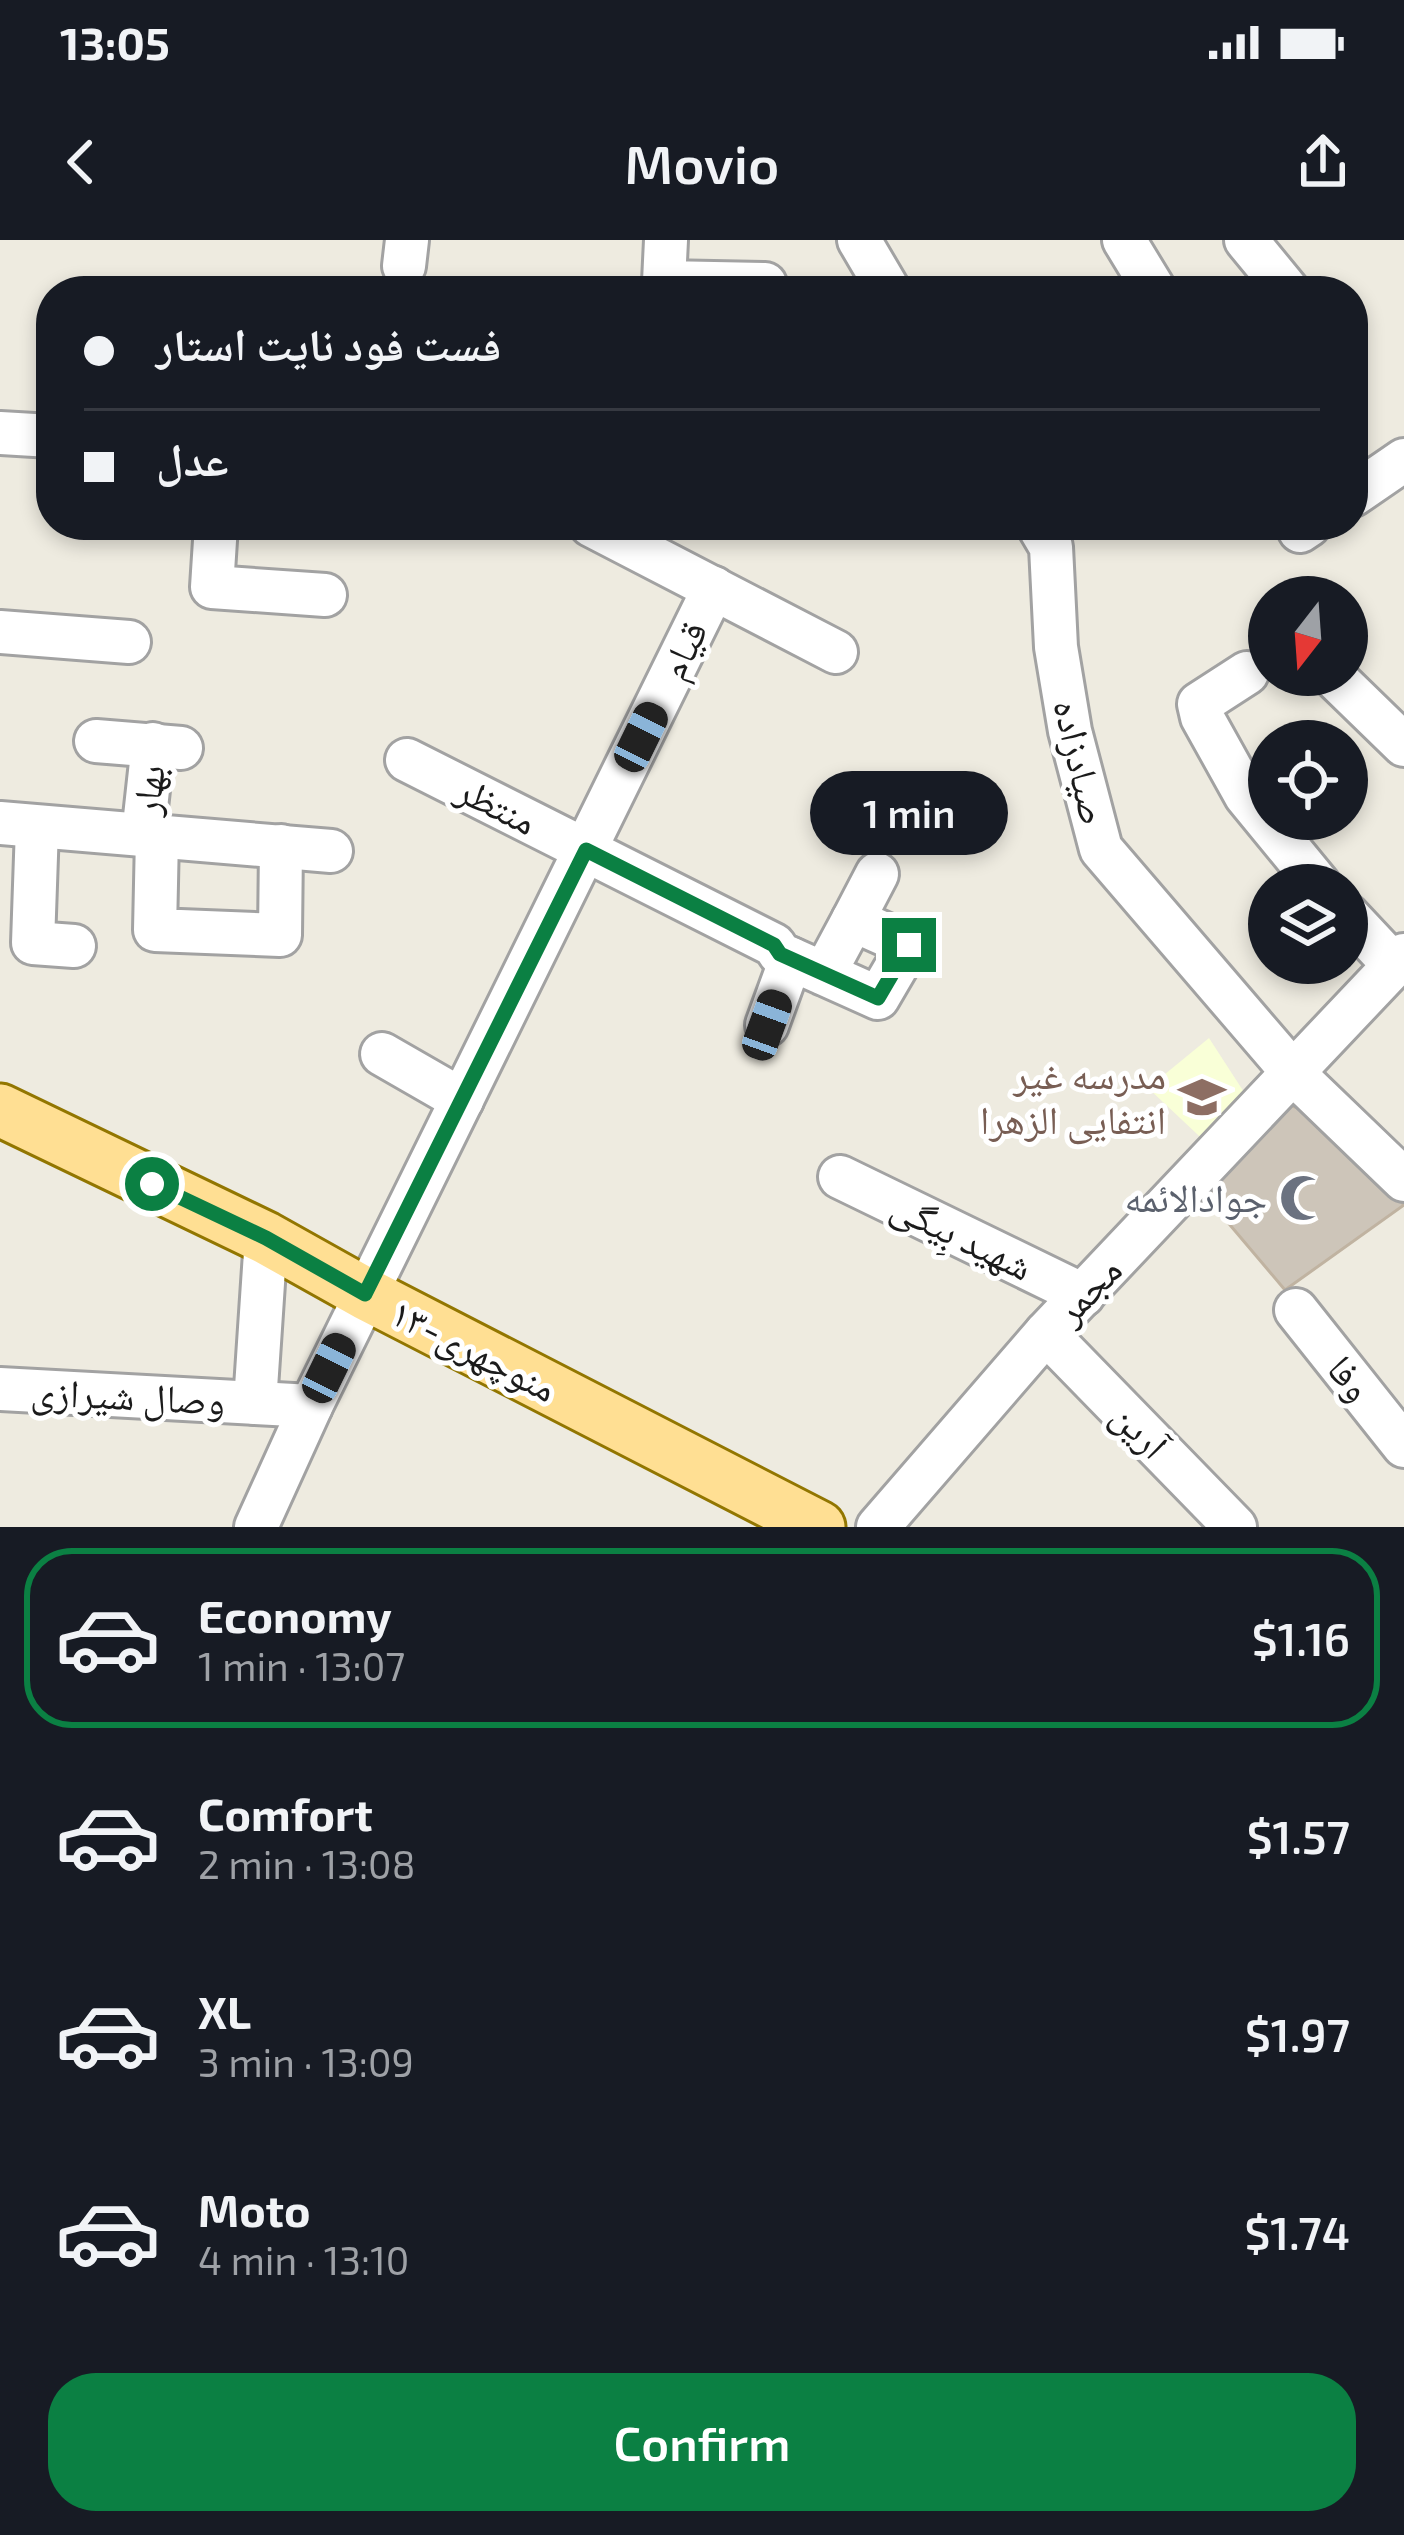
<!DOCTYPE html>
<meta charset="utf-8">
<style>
body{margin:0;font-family:"Exo 2","Noto Naskh Arabic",sans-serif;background:#242831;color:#f1f3f6;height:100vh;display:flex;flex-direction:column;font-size:45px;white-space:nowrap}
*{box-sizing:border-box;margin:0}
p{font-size:39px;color:#9ea1a6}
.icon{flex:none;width:66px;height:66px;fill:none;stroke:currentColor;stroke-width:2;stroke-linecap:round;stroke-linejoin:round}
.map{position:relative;height:1287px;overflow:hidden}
.panel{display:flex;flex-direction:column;background:#171b24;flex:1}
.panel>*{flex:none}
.hud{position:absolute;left:36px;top:36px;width:1332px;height:264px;border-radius:48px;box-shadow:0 6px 18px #0003;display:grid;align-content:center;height:264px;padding:0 48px;background:#171b24}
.needle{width:78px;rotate:197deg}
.buttons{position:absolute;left:1248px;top:336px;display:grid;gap:24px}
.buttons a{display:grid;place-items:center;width:120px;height:120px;border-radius:50%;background:#171b24;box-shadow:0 6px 18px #0003;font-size:60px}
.end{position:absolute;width:54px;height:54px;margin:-27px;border:15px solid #0b8043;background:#fff;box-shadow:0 0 0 6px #fff}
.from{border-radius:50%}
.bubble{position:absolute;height:84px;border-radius:42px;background:#171b24;box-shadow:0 6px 18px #0003;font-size:39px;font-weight:600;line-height:84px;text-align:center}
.car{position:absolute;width:36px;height:72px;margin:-36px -18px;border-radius:15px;box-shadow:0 0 9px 3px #0007;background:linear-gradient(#222 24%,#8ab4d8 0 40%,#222 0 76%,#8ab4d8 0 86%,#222 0)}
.hud b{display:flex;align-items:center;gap:42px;height:114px;font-size:45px}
.hud b+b{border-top:3px solid #363941}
.hud i{width:30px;height:30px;background:#f1f3f6}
ul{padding:21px 0 0;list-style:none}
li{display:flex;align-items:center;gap:36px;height:180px;margin:0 24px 18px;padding:0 24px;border:6px solid transparent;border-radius:48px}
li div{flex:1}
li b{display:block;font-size:45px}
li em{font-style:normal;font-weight:600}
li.active{border-color:#0b8043}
li>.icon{width:108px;height:108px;stroke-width:1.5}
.cta{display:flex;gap:24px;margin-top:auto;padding:24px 48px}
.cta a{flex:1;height:138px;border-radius:48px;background:#0b8043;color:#fff;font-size:48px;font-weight:600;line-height:138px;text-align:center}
.status{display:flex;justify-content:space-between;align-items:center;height:84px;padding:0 60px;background:#171b24;direction:ltr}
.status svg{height:33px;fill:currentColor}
header{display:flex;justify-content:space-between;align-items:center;height:156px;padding:0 48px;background:#171b24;font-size:54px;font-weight:600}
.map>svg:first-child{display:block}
.education{fill:#f9ffd7}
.building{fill:#cdc5b9;stroke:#c0b3a1;stroke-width:3}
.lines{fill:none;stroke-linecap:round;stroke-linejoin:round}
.minor-casing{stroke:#a2a2a2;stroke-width:48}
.major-casing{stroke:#927600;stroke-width:57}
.minor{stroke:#fff;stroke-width:42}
.major{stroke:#ffdf93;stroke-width:51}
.route{stroke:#0b8043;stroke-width:15}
.labels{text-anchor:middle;stroke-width:10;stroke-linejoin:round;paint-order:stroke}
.street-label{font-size:39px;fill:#1b1b1b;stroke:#fff}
.education-label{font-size:39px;fill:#785e54;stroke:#fff;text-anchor:end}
.worship-label{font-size:39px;fill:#5b616d;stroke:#fff;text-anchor:end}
</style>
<div class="status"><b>13:05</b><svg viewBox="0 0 49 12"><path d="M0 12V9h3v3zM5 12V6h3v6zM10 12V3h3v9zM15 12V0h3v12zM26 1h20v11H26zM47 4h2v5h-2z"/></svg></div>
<header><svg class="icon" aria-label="back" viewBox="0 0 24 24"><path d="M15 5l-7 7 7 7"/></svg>Movio<svg class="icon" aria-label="share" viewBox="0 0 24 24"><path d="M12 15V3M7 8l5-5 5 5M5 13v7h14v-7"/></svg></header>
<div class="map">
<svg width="1404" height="1287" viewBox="0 0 1404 1287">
<rect width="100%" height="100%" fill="#eeebe0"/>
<!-- education -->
<path class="education" d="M1209,798l44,68 -39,44 -66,-62z"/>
<!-- building -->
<path class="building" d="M1289,865l30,10 85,90 -119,85 -82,-97z"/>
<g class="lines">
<defs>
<g id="minor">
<path d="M666,0l-2,42 101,2"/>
<path d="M859,0l30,51"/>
<path d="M1124,0l31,51"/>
<path d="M1246,0l42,51"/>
<path d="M404,26l3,-26"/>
<path d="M0,193l51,3"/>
<path d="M1353,255l51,-35"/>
<path d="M216,285l-4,62 113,8"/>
<path d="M591,285l245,127"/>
<path d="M1038,285l13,22 5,100 14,84 31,118 194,226 109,105"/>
<path d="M1297,285l3,6 9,-6"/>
<path d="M0,392l129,10"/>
<path d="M1247,433l-48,31 3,13 44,79 73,89"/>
<path d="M1332,435l72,70"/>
<path d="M96,501l85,7"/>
<path d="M407,520l367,185 6,9 98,44 31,-53 -56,-25 -29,54"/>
<path d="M0,583l331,28"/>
<path d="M37,587l-4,116 41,3"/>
<path d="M143,595l10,-91"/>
<path d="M157,597l-2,93 125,5 1,-89"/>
<path d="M1347,675l47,50"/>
<path d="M853,680l24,-46"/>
<path d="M767,785l24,-66"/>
<path d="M382,814l80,46"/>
<path d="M840,937l243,118"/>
<path d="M1296,1070l108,136"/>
<path d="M1046,1093l189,194"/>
<path d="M0,1149l311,17"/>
<path d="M255,1163l11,-165"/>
<path d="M256,1287l55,-121 403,-818"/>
<path d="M878,1287l168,-194 358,-378"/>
</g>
<path id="major" d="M0,870l266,128 100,56 453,233"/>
</defs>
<!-- minor casing -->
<use href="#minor" class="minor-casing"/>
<!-- major casing -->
<use href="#major" class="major-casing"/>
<!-- minor -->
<use href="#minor" class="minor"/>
<!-- major -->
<use href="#major" class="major"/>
</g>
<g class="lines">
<!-- route -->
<path class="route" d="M152,944l114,54 99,56 221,-444 188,95 6,9 98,44 31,-53"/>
</g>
<!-- icons -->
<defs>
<symbol id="school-bare" viewBox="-9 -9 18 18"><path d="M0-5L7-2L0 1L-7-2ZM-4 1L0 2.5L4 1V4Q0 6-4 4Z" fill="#8d6e63" stroke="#fff" stroke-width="2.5" paint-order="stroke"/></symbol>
<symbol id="mosque-bare" viewBox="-9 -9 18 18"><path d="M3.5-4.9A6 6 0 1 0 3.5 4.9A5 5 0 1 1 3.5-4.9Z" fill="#6b7280" stroke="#fff" stroke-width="2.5" paint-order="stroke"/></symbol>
</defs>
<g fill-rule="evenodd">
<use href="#school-bare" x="1169" y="824" width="66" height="66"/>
<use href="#mosque-bare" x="1270" y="925" width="66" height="66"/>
</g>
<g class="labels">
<!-- street labels -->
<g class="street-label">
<text transform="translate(683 410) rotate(-64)" y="14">قیام</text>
<text transform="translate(1081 522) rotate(77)" y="14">صیادزاده</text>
<text transform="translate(148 550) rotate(-83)" y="14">بهار</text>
<text transform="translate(497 565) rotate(27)" y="14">منتظر</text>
<text transform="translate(962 996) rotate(26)" y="14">شهید بِیگی</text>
<text transform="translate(1088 1050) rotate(-46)" y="14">مجمر</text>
<text transform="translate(474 1110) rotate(27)" y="14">۱۳-منوچهری</text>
<text transform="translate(1350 1138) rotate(51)" y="14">وفا</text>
<text transform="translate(128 1156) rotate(3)" y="14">وصال شیرازی</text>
<text transform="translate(1140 1190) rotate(46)" y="14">آرین</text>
</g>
<!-- education labels -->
<g class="education-label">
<text x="1166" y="849">مدرسه غیر<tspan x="1166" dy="45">انتفایی الزهرا</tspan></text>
</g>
<!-- worship labels -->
<g class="worship-label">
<text x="1267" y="972">جوادالائمه</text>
</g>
</g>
</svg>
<div class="buttons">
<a><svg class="needle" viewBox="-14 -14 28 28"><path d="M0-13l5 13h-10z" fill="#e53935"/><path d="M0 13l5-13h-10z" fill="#9ea1a6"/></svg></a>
<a><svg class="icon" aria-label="locate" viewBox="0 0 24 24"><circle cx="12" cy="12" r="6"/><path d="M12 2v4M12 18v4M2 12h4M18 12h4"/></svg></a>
<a><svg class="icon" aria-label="layers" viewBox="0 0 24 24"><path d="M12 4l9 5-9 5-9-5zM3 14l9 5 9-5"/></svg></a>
</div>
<i class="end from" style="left:152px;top:944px"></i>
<i class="end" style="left:909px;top:705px"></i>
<div class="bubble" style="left:810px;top:531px;width:198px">1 min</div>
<i class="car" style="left:641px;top:497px;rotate:26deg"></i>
<i class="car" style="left:767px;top:785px;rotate:20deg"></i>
<i class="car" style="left:329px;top:1128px;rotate:26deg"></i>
<div class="hud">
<b><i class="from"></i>فست فود نایت استار</b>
<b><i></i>عدل</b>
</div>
</div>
<section class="panel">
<ul>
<li class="active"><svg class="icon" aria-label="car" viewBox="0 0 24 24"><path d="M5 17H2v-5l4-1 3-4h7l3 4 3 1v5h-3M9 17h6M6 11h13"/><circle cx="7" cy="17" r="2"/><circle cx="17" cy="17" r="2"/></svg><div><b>Economy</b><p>1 min · 13:07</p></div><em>$1.16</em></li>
<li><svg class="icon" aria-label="car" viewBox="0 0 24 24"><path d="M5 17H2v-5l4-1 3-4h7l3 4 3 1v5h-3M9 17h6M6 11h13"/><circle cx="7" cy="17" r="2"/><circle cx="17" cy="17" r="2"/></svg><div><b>Comfort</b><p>2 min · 13:08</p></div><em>$1.57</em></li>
<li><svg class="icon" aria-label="car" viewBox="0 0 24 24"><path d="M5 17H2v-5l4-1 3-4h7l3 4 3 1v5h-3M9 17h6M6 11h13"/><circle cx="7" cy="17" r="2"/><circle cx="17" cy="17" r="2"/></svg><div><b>XL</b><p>3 min · 13:09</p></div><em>$1.97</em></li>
<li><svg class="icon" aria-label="car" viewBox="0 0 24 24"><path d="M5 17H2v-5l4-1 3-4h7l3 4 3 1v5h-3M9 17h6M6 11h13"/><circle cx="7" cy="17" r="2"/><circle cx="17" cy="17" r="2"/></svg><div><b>Moto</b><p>4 min · 13:10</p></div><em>$1.74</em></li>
</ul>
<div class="cta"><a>Confirm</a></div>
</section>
